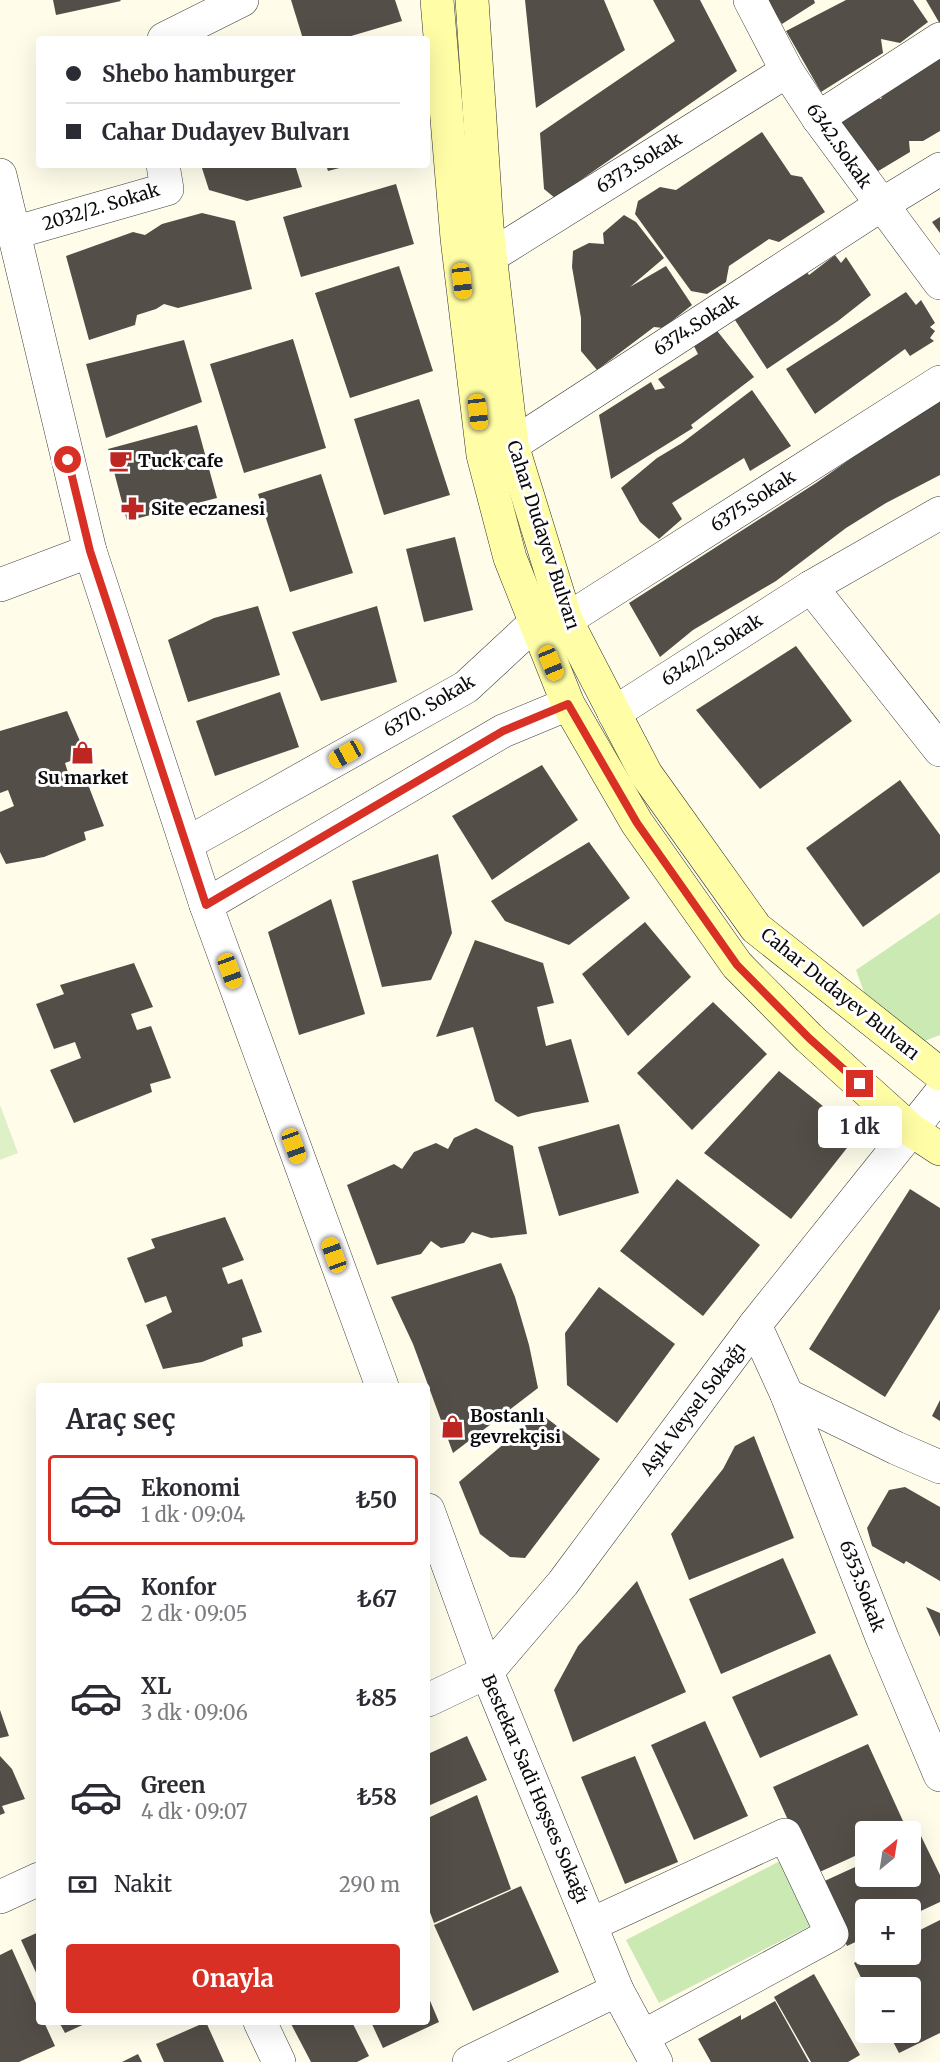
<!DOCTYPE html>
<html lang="tr">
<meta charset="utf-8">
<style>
body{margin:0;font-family:Merriweather,serif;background:#f2f2f3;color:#2b2b33;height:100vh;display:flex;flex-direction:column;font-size:22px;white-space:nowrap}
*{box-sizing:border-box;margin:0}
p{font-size:20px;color:#7c7c81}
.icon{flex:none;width:33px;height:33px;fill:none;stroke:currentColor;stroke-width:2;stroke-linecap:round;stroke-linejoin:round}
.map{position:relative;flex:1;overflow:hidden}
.details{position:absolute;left:36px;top:1383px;width:394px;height:642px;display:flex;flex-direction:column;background:#fff;border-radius:6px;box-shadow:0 6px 24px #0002}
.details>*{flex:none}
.banner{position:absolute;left:36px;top:36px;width:394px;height:132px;border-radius:6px;box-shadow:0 6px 24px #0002;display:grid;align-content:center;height:132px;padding:0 30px;background:#fff}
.needle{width:39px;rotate:30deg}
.buttons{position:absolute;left:855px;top:1821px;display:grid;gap:12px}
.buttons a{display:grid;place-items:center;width:66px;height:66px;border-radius:6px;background:#fff;box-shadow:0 6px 24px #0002;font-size:30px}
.end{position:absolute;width:27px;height:27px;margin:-14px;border:8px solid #d93025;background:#fff;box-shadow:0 0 0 3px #fff}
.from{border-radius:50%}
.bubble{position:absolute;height:42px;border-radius:6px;background:#fff;box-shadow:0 6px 24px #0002;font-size:20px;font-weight:700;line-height:42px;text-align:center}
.car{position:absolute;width:18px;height:36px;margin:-18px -9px;border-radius:8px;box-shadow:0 0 4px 2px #0007;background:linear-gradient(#f5c518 24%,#345 0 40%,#f5c518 0 76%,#345 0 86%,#f5c518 0)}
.banner b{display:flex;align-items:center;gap:21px;height:57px;font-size:22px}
.banner b+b{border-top:2px solid #e1e1e2}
.banner i{width:15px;height:15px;background:#2b2b33}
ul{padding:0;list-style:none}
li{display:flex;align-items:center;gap:18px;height:90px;margin:0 12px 9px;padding:0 18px;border:3px solid transparent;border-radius:6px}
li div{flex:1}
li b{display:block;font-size:22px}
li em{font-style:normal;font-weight:700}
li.selected{border-color:#d93025}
li>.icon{width:54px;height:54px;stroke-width:1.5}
h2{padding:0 30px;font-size:27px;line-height:72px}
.pay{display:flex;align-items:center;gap:15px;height:66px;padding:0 30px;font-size:22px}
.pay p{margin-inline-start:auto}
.cta{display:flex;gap:12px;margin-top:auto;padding:12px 30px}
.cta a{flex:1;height:69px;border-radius:6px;background:#d93025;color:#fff;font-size:24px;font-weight:700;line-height:69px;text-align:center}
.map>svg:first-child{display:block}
.green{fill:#cbe9b3}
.pitch{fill:#def0c5}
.building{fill:#544e48}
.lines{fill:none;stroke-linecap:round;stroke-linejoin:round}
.minor-casing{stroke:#3e3e3e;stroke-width:34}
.secondary-casing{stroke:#2d2d2d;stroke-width:34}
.minor{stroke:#fff;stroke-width:33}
.secondary{stroke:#fffda5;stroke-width:33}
.route{stroke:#d93025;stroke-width:8}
.labels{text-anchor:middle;stroke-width:6;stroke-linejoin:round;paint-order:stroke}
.street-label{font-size:18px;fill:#0b0b0b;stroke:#fff}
.poi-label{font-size:18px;font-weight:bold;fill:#0b0b0b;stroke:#fff;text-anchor:start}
</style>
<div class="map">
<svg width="940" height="2062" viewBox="0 0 940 2062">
<rect width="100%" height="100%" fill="#fffdea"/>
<!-- green -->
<g class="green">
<path d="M940,913v122l-18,7 -54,-39 -12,-33z"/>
<path d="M782,1860l32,64 -155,79 -33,-63z"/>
</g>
<!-- pitch -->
<path class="pitch" d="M0,1105l18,48 -18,7z"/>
<!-- building -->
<g class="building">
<path d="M53,0h67l1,1 -65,14z"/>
<path d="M291,0h104l7,21 -61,18h-38z"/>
<path d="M525,0h79l21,50 -89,58z"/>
<path d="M653,0h47l37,71 -182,127 -11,-9 -4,-56 135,-92z"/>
<path d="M767,0h47l1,3 -33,21z"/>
<path d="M846,0h67l15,22 -28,21 -19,-4 2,14 -62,39 -35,-61z"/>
<path d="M926,0h14v24z"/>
<path d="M940,53v78l-17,10h-14l1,11 -35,21 -41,-53 35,-24 12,3 4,-9z"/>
<path d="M762,132l29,43 11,2 23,35 -46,30 -10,-3 -40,27 -3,16 -19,12 -16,-3 -56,-77 3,-13 22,-14 16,3z"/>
<path d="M201,165h94l7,22 -55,14 -38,-11z"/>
<path d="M326,165h21v1l-19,5z"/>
<path d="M396,184l18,60 -113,33 -18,-60z"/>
<path d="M202,213l33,8 17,68 -74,19 -14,-4 -8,5 -19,6 -2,10 -46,15 -23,-84 67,-24 12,3 17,-11z"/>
<path d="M624,215l12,7 28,36 -34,29 36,-21 26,39 -29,23 -9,-1 -57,43 -16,-19v-33l-9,-51 1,-16 16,-8 15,1 -1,-11z"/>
<path d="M940,217v16l-8,-11z"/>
<path d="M835,255l6,8 5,-6 25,38 -33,26 -71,48 -32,-49 71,-49 3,4z"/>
<path d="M399,266l34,105 -83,27 -35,-105z"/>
<path d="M906,292l10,13 5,-5 14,23 -5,4 5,4 -5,7 4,3 -24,15 -5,-7 -90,65 -29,-45z"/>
<path d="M714,327l40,50 -63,48 2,3 -82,51 -12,-64 52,-33 4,8 10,-2 -7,-9 40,-25 -6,-12z"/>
<path d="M293,339l33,109 -82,25 -34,-109z"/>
<path d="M184,340l18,62 -96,36 -20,-74z"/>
<path d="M752,390l39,56 -41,25 -6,-13 -72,45 10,16 -23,20 -19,-17 -19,-34 36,-30 25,-15z"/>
<path d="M940,396v79l-54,28 -40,25 -70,53 -83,49 -33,27 -31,-54 187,-120z"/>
<path d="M419,399l31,96 -66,20 -30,-96z"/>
<path d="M197,425l20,73 -90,23 -19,-72z"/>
<path d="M321,474l32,99 -63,19 -32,-98z"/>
<path d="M455,537l18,73 -49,12 -18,-73z"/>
<path d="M258,606l22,69 -92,27 -20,-62 46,-22z"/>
<path d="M377,606l20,76 -76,19 -29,-69z"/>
<path d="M796,646l56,75 -92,68 -64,-79z"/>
<path d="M280,692l19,55 -84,29 -19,-55z"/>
<path d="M67,711l19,44 -21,8 5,16 14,-5 20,52 -20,6 2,8 -42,17 -38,7 -6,-12v-40l14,-6 -6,-16 -8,3v-62z"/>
<path d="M542,765l36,55 -86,60 -40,-64z"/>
<path d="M900,780l40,55v37l-77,55 -57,-79z"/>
<path d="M589,842l41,56 -61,47 -64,-24 -14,-20z"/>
<path d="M438,854l14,79 -21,47 -49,7 -30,-106z"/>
<path d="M331,899l34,115 -66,21 -31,-103z"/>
<path d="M645,922l46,55 -63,59 -46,-62z"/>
<path d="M475,940l68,23 11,40 -17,4 9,39 25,-7 18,63 -57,11 -14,4 -23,-16 -22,-74 -37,10z"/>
<path d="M134,963l19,44 -22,7 6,16 14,-4 20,52 -21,6 2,8 -78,31 -24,-53 31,-12 -6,-16 -21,7 -18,-45 28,-10 -4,-9z"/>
<path d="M713,1002l54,52 -75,76 -55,-57z"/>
<path d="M779,1071l79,63 -67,85 -87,-66z"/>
<path d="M619,1124l20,69 -80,23 -21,-69z"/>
<path d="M476,1128l37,18 14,88 -36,4 -19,-6 -8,11 -23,5 -10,-7 -10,13 -44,11 -30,-80 47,-21 8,5 12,-17 22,-9 12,6 6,-11z"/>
<path d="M677,1179l83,66 -57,71 -83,-65z"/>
<path d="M910,1189l30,19v101l-55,88 -76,-48z"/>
<path d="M225,1217l19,43 -22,8 6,16 14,-5 20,53 -20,6 1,8 -41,16 -39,7 -17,-44 26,-13 -6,-16 -21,7 -18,-45 28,-10 -4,-9z"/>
<path d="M501,1263l14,34 14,48 9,43 -85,65 -40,-109 -22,-47z"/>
<path d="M599,1287l76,57 -58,79 -50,-38 -2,-52z"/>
<path d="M940,1400v21l-8,-5z"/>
<path d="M540,1413l60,46 -75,99 -15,-1 -30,-23 -21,-52z"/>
<path d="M754,1436l40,102 -105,42 -18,-46 52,-65 12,-23z"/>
<path d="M905,1487l35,20v74l-34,-20 -2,3 -32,-18 -5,-18 22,-38z"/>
<path d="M783,1558l33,75 -95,41 -32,-75z"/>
<path d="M637,1581l49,111 -113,50 -19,-52 24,-44z"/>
<path d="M926,1607l14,6v24z"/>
<path d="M830,1654l28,61 -98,43 -28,-61z"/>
<path d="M0,1710l9,26 -9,2z"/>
<path d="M705,1721l43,95 -54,24 -43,-95z"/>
<path d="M467,1736l20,44 -59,26v-52z"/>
<path d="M868,1744l40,88h-42v19l-53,24 -40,-88z"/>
<path d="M0,1756l12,13 13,30 -23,7 3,7 -5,2z"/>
<path d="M635,1756l43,106 -53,22 -44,-107z"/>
<path d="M477,1795l34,94 -77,34 -6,-16v-89z"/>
<path d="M921,1836l19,39v27l-30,14v-6h-44v27l-19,9 -29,-62 48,-22v14h44v-35z"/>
<path d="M521,1886l38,86 -86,39 -39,-86z"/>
<path d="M940,1920v113l-41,20 -11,-21h22v-44h-44l-12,-25 17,-9h39v-19z"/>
<path d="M39,1932v47l-18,-39z"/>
<path d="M12,1949l27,61v12h5l11,24 -36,16h-19v-107z"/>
<path d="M814,1974l46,81 -12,7h-37l-37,-65z"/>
<path d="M428,1996l11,26 -56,26 -12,-26h57z"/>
<path d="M775,2001l34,61h-98l-13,-23 43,-24v5z"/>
<path d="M59,2022h30l-24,11z"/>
<path d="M206,2022l18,40h-60l-8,-18z"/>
<path d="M290,2022h62l17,34 -12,6h-46z"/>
<path d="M138,2054l4,8h-20z"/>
</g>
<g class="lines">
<defs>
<g id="minor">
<path d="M750,0l37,71 31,47 122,165"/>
<path d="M164,39l78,-39"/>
<path d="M818,118l122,-79"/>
<path d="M0,175l90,376 116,354 176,481"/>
<path d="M13,233l154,-44 -4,-24"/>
<path d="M491,256l296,-185"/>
<path d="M512,445l369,-240 59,-36"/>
<path d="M0,585l90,-34"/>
<path d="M811,587l129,163"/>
<path d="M566,620l374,-238"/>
<path d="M614,713l197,-126 129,-74"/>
<path d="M186,844l280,-157 69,-64"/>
<path d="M206,905l297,-174 65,-27"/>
<path d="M755,1325l32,70 96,245 57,135"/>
<path d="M787,1395l109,53 44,19"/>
<path d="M428,1510l59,162 130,318 39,72"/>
<path d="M428,1700l59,-28 76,-89 192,-258 185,-231"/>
<path d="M0,1897l39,-18"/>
<path d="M592,1924l193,-89 47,99 -190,103"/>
<path d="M260,2022l19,40"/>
<path d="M469,2062l148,-72"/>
</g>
<g id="secondary">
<path d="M437,0l20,238 26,217 27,103 58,146 69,119 100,142 72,73 102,92 29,19"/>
<path d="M472,0l15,227 25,218 54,175 80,154 110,154 184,146"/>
</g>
</defs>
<!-- minor casing -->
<use href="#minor" class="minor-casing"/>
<!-- secondary casing -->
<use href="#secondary" class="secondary-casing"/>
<!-- minor -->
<use href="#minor" class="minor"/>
<!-- secondary -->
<use href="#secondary" class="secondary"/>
</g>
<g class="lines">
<!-- route -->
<path class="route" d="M68,460l22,91 116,354 297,-174 65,-27 69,119 100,142 72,73 51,46"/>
</g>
<!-- icons -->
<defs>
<symbol id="cafe-bare" viewBox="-9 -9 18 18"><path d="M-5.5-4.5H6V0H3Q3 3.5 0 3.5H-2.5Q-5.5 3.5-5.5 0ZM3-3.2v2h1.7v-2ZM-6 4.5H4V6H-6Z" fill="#be2721" stroke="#fff" stroke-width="2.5" paint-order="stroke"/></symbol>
<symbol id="pharmacy-bare" viewBox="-9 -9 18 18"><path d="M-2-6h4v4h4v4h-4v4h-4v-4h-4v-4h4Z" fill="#be2721" stroke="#fff" stroke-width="2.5" paint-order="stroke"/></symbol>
<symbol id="shop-bare" viewBox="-9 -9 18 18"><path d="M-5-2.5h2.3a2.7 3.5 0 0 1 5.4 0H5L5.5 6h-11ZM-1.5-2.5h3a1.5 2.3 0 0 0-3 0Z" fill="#be2721" stroke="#fff" stroke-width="2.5" paint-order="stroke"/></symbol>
</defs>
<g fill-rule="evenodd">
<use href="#cafe-bare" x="104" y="444" width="33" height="33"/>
<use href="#pharmacy-bare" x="116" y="492" width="33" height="33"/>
<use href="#shop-bare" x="66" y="736" width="33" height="33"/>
<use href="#shop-bare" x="436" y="1410" width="33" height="33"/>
</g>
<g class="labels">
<!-- street labels -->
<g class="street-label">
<text transform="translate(839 146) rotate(55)" y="6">6342.Sokak</text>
<text transform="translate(639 163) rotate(-32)" y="6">6373.Sokak</text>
<text transform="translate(101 207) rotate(-17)" y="6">2032/2. Sokak</text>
<text transform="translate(696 325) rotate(-33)" y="6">6374.Sokak</text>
<text transform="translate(753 501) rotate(-33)" y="6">6375.Sokak</text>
<text transform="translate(543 535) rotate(72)" y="6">Cahar Dudayev Bulvarı</text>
<text transform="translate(712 650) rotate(-33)" y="6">6342/2.Sokak</text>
<text transform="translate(429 706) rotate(-31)" y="6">6370. Sokak</text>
<text transform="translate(840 994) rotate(39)" y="6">Cahar Dudayev Bulvarı</text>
<text transform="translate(693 1409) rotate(-53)" y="6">Aşık Veysel Sokağı</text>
<text transform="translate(862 1586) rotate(69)" y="6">6353.Sokak</text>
<text transform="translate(535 1789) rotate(67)" y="6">Bestekar Sadi Hoşses Sokağı</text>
</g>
<!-- poi labels -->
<g class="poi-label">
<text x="138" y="467">Tuck cafe</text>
<text x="151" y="515">Site eczanesi</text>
<text x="83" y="784" text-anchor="middle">Su market</text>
<text x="470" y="1422">Bostanlı<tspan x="470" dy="21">gevrekçisi</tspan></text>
</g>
</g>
</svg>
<div class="buttons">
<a><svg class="needle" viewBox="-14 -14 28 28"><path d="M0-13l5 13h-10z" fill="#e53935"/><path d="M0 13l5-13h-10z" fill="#7c7c81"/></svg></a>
<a>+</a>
<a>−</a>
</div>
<i class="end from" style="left:68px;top:460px"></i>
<i class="end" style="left:860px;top:1084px"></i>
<div class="bubble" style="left:818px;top:1106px;width:84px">1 dk</div>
<i class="car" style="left:462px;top:281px;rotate:173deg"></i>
<i class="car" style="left:478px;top:412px;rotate:173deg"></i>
<i class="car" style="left:551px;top:663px;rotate:158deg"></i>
<i class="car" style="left:346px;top:754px;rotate:241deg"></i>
<i class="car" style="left:230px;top:971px;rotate:160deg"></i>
<i class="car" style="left:294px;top:1146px;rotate:160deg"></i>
<i class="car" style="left:334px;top:1255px;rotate:340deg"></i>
<div class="banner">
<b><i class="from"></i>Shebo hamburger</b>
<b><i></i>Cahar Dudayev Bulvarı</b>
</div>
<section class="details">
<h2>Araç seç</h2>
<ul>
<li class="selected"><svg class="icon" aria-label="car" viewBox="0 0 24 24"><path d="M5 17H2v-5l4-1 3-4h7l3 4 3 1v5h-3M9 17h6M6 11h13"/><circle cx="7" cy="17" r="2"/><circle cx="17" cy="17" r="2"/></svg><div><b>Ekonomi</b><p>1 dk · 09:04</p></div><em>₺50</em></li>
<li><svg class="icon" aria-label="car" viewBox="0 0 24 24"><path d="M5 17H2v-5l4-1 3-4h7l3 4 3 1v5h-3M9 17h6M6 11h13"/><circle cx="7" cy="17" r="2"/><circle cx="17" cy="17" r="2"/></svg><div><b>Konfor</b><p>2 dk · 09:05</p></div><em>₺67</em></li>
<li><svg class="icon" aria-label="car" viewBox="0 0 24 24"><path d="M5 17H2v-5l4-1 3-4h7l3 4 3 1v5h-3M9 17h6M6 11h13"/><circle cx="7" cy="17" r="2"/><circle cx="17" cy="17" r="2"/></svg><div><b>XL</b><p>3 dk · 09:06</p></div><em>₺85</em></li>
<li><svg class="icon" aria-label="car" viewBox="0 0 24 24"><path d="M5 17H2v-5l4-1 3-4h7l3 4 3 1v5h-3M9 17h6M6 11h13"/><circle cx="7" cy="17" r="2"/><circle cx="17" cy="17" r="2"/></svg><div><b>Green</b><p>4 dk · 09:07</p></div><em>₺58</em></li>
</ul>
<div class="pay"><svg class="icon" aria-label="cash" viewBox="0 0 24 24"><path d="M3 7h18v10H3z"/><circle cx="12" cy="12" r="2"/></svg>Nakit<p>290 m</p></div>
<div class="cta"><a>Onayla</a></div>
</section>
</div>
